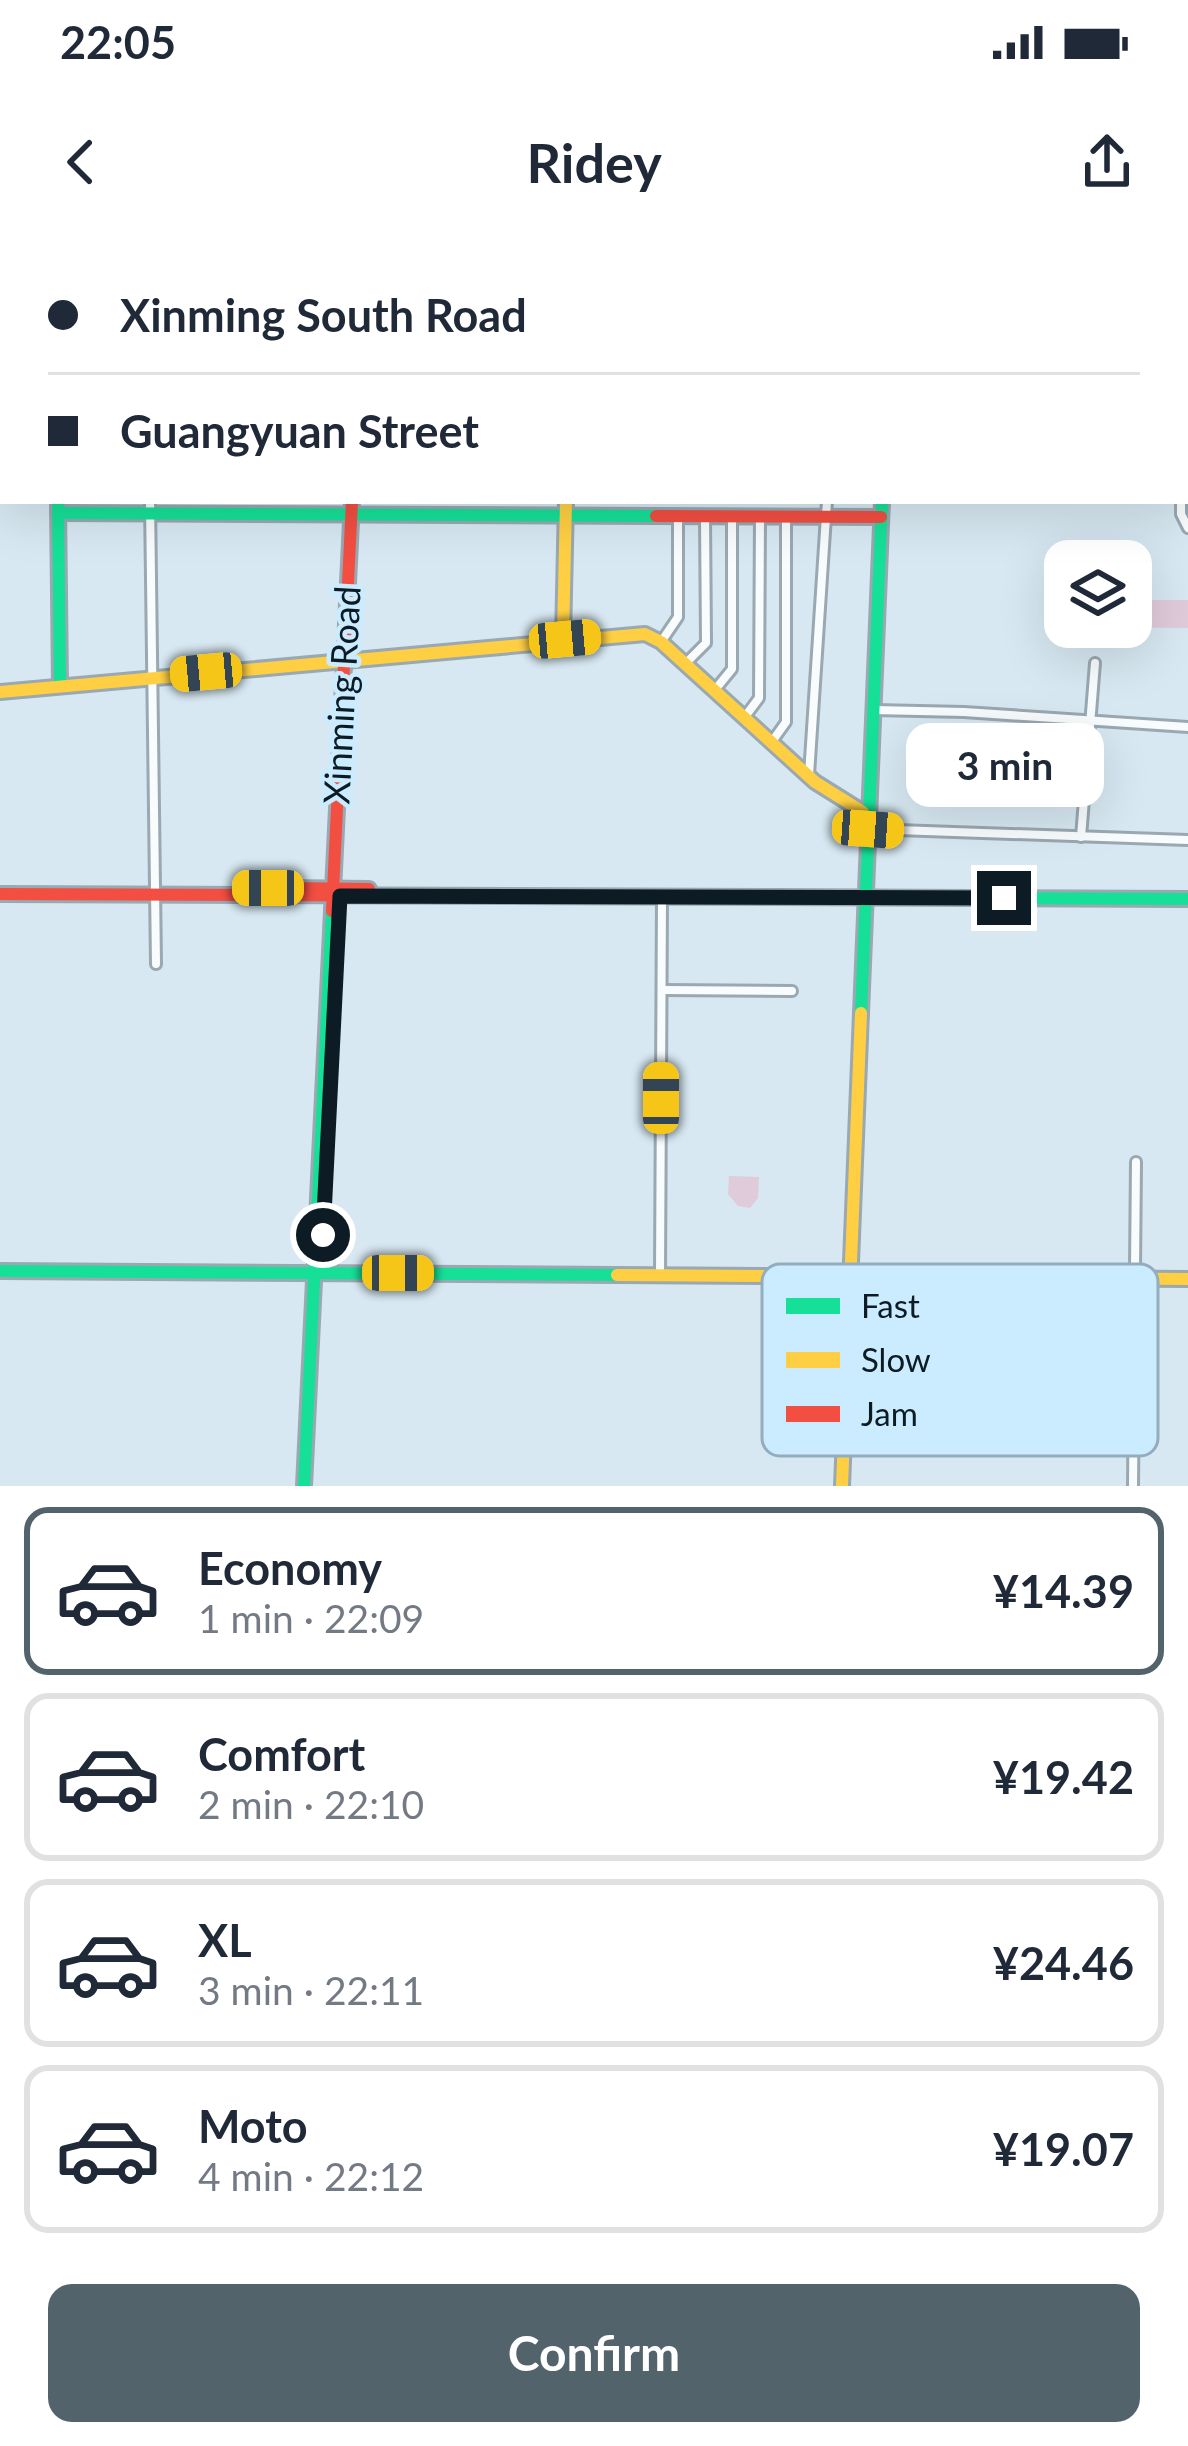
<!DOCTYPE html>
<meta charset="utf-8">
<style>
body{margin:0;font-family:Lato,sans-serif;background:#f6f6f7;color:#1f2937;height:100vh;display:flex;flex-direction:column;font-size:45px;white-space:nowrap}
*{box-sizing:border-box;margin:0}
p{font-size:39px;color:#747a83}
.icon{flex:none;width:66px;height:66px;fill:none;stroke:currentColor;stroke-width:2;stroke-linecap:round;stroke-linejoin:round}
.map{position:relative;height:1246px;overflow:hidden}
.side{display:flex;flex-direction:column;background:#fff;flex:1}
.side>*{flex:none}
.hud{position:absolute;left:0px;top:0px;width:1188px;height:264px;box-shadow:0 12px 48px #0002;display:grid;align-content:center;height:264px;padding:0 48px;background:#fff}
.fabs{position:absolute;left:1044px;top:300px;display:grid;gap:24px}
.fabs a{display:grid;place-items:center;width:108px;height:108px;border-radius:24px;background:#fff;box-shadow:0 12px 48px #0002;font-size:60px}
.end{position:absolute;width:54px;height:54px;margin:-27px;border:15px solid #0c1b24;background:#fff;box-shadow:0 0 0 6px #fff}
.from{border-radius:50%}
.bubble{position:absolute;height:84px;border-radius:24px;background:#fff;box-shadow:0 12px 48px #0002;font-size:39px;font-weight:700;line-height:84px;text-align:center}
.car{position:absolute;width:36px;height:72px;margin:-36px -18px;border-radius:15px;box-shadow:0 0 9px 3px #0007;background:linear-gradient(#f5c518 24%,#345 0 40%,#f5c518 0 76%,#345 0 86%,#f5c518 0)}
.hud b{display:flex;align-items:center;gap:42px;height:114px;font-size:45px}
.hud b+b{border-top:3px solid #e0e1e3}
.hud i{width:30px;height:30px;background:#1f2937}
ul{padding:21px 0 0;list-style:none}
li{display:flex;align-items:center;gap:36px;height:168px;margin:0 24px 18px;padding:0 24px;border:6px solid #e0e1e3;border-radius:24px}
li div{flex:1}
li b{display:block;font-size:45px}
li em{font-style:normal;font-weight:700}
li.active{border-color:#53636c}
li>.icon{width:108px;height:108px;stroke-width:1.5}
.cta{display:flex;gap:24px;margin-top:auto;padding:24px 48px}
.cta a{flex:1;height:138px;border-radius:24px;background:#53636c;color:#fff;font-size:48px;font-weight:700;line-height:138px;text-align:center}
.status{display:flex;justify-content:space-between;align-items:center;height:84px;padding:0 60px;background:#fff;direction:ltr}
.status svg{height:33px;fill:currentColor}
header{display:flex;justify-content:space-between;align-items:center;height:156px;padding:0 48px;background:#fff;font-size:54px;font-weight:700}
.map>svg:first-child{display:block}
.green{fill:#e0cbda}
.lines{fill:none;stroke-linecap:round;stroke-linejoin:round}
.street-casing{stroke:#99a8b1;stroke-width:14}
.fast-casing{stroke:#99a8b1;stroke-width:18}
.slow-casing{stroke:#99a8b1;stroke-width:18}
.jam-casing{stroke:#99a8b1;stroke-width:18}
.street{stroke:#f9fcfd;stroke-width:8}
.fast{stroke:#16e098;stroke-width:12}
.slow{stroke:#ffcf43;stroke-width:12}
.jam{stroke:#f24e42;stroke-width:12}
.route{stroke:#0c1b24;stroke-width:15}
.labels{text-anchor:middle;stroke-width:9;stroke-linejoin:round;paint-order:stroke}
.street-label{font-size:36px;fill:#0c1b24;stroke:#cbebfe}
.key{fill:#cbebfe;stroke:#92adbd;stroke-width:3}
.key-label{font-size:33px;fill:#0c1b24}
</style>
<div class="status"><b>22:05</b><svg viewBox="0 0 49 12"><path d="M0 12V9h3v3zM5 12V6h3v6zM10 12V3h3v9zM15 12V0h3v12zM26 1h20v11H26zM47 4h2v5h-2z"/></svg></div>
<header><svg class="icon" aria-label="back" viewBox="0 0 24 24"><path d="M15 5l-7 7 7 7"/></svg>Ridey<svg class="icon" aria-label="share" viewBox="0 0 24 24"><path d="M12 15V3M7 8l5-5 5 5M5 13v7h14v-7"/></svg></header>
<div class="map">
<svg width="1188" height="1246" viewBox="0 0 1188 1246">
<rect width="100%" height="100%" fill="#d7e8f2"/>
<!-- green -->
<g class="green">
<path d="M1131,360h57v28l-121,-1h64z"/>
<path d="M729,936l30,1 -1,21 -8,10 -12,-2 -10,-12z"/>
</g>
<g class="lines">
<defs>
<g id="street">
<path d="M148,0v3"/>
<path d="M711,0v3"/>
<path d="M1070,0v3"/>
<path d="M1102,0v3"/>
<path d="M1129,0v3"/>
<path d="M1158,0v3"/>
<path d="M901,3l139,-3"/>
<path d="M1185,150l2,-47"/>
<path d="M150,261l6,463"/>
<path d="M1181,261v13l7,14"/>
<path d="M661,402l17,-25v-101"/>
<path d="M685,424l21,-21 -1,-127"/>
<path d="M714,451l18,-22v-152"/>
<path d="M874,470l90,2 224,15"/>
<path d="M744,478l15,-20 1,-181"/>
<path d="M771,503l15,-21v-205"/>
<path d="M809,535l18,-274"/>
<path d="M869,589l319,11"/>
<path d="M1081,597l14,-174"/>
<path d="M662,750l130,1"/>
<path d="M660,1035l2,-378"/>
<path d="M1133,1246l3,-324"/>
</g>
<g id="fast">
<path d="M59,0v3"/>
<path d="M58,261l2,185"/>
<path d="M58,273l598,3"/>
<path d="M776,657l412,2"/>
<path d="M861,773l21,-512"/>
<path d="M0,1031l617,4"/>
<path d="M304,1246l28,-575"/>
</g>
<g id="slow">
<path d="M563,399l3,-138"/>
<path d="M0,452l645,-58 16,8 154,140 48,30"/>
<path d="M617,1035l571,4"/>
<path d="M842,1246l19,-473"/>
</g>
<g id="jam">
<path d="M372,0v3"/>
<path d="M840,3l1,-3"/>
<path d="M1185,103h3"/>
<path d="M0,114h3"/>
<path d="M656,276l225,1"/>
<path d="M285,648l84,1"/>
<path d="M0,654l776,3"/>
<path d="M332,671l20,-410"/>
</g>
</defs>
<!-- street casing -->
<use href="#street" class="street-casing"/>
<!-- fast casing -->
<use href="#fast" class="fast-casing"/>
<!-- slow casing -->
<use href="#slow" class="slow-casing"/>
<!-- jam casing -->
<use href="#jam" class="jam-casing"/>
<!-- street -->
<use href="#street" class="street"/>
<!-- fast -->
<use href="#fast" class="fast"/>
<!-- slow -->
<use href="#slow" class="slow"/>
<!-- jam -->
<use href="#jam" class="jam"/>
</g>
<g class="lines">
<!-- route -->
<path class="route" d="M323,995l17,-339 664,2"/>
</g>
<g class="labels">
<!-- street labels -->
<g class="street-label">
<text transform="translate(342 455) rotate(-87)" y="13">Xinming Road</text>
</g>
</g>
<!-- legend -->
<rect x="762" y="1024" width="396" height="192" rx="18" class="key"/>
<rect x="786" y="1058" width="54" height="16" fill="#16e098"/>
<rect x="786" y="1112" width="54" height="16" fill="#ffcf43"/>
<rect x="786" y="1166" width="54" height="16" fill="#f24e42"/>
<g class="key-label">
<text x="861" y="1078">Fast</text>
<text x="861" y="1132">Slow</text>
<text x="861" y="1186">Jam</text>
</g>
</svg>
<div class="fabs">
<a><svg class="icon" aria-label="layers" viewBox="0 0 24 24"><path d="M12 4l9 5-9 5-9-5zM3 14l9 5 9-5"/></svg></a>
</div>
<i class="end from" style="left:323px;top:995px"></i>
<i class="end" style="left:1004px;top:658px"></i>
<div class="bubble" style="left:906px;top:483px;width:198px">3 min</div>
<i class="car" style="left:565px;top:399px;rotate:85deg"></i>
<i class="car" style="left:206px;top:432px;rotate:265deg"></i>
<i class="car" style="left:868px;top:589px;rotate:94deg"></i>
<i class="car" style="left:268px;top:648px;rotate:270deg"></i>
<i class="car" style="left:661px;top:858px;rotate:0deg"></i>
<i class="car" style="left:398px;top:1033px;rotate:90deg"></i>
<div class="hud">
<b><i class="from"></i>Xinming South Road</b>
<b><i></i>Guangyuan Street</b>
</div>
</div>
<section class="side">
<ul>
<li class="active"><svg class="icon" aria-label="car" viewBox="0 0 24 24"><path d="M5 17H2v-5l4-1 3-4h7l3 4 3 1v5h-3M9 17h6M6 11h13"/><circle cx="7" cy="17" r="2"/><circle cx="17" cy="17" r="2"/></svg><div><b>Economy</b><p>1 min · 22:09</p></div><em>¥14.39</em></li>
<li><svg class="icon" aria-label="car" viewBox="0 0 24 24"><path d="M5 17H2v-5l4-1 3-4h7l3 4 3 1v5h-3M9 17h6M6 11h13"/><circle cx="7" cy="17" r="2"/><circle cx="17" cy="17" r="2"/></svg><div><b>Comfort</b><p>2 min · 22:10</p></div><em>¥19.42</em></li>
<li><svg class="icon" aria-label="car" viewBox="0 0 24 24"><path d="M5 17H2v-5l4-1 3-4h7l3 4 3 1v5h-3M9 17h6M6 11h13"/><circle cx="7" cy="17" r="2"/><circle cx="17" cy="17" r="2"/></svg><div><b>XL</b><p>3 min · 22:11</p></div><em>¥24.46</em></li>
<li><svg class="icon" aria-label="car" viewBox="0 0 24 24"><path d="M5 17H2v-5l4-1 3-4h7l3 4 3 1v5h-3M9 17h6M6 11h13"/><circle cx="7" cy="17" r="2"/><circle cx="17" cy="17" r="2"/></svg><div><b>Moto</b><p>4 min · 22:12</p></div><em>¥19.07</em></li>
</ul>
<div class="cta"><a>Confirm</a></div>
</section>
